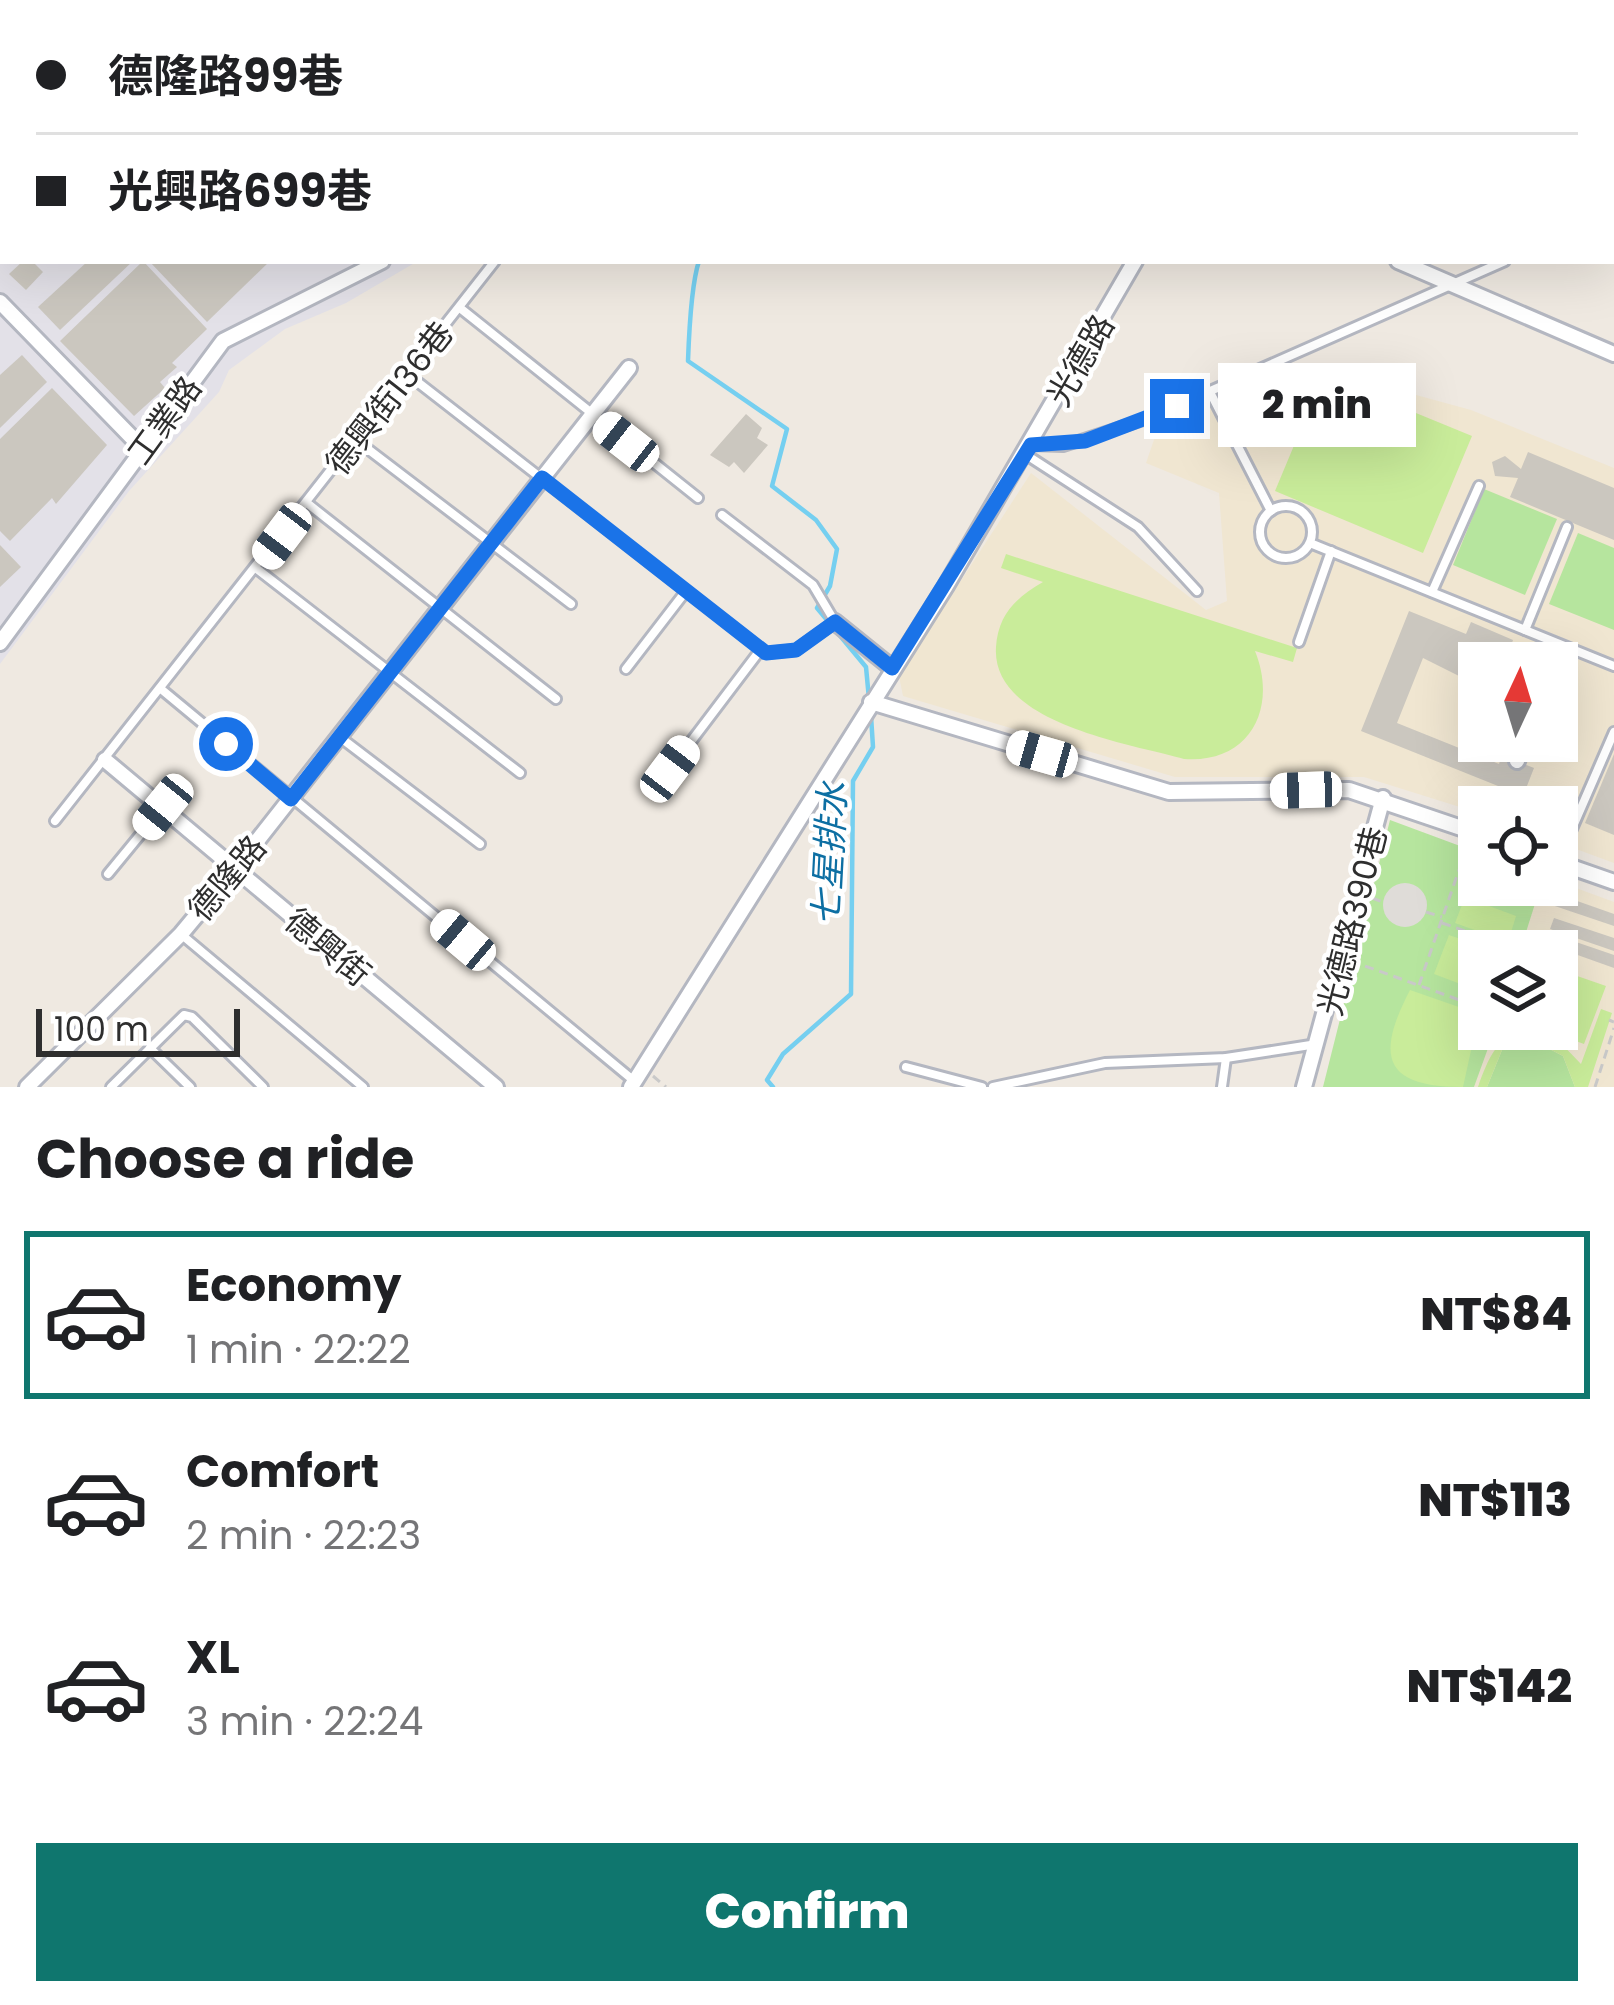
<!DOCTYPE html>
<meta charset="utf-8">
<style>
body{margin:0;font-family:Poppins,"Noto Sans TC",sans-serif;background:#f2f2f2;color:#202124;height:100vh;display:flex;flex-direction:column;font-size:45px;white-space:nowrap}
*{box-sizing:border-box;margin:0}
p{font-size:39px;color:#757577}
.icon{flex:none;width:66px;height:66px;fill:none;stroke:currentColor;stroke-width:2;stroke-linecap:round;stroke-linejoin:round}
.map{position:relative;height:1087px;overflow:hidden}
.side{display:flex;flex-direction:column;background:#fff;flex:1}
.side>*{flex:none}
.guide{position:absolute;left:0px;top:0px;width:1614px;height:264px;box-shadow:0 12px 48px #0002;display:grid;align-content:center;height:264px;padding:0 36px;background:#fff}
.needle{width:78px;rotate:4deg}
.fabs{position:absolute;left:1458px;top:642px;display:grid;gap:24px}
.fabs a{display:grid;place-items:center;width:120px;height:120px;border-radius:0px;background:#fff;box-shadow:0 12px 48px #0002;font-size:60px}
.scale{position:absolute;left:36px;bottom:30px;width:204px;box-sizing:border-box;padding-left:12px;border:6px solid #2e2e2e;border-top:0;font-size:33px;line-height:42px;white-space:nowrap;color:#2e2e2e;-webkit-text-stroke:9px #fff;paint-order:stroke}
.end{position:absolute;width:54px;height:54px;margin:-27px;border:15px solid #1a73e8;background:#fff;box-shadow:0 0 0 6px #fff}
.from{border-radius:50%}
.bubble{position:absolute;height:84px;border-radius:0px;background:#fff;box-shadow:0 12px 48px #0002;font-size:39px;font-weight:800;line-height:84px;text-align:center}
.car{position:absolute;width:36px;height:72px;margin:-36px -18px;border-radius:15px;box-shadow:0 0 9px 3px #0007;background:linear-gradient(#fff 24%,#345 0 40%,#fff 0 76%,#345 0 86%,#fff 0)}
.guide b{display:flex;align-items:center;gap:42px;height:114px;font-size:45px}
.guide b+b{border-top:3px solid #e0e0e0}
.guide i{width:30px;height:30px;background:#202124}
ul{padding:0;list-style:none}
li{display:flex;align-items:center;gap:36px;height:168px;margin:0 24px 18px;padding:0 12px;border:6px solid transparent;border-radius:0px}
li div{flex:1}
li b{display:block;font-size:45px}
li em{font-style:normal;font-weight:800}
li.current{border-color:#0f766e}
li>.icon{width:108px;height:108px;stroke-width:1.5}
h2{padding:0 36px;font-size:54px;line-height:144px}
.cta{display:flex;gap:24px;margin-top:auto;padding:24px 36px}
.cta a{flex:1;height:138px;border-radius:0px;background:#0f766e;color:#fff;font-size:48px;font-weight:800;line-height:138px;text-align:center}
.map>svg:first-child{display:block}
.industrial{fill:#e3e1e8}
.education{fill:#f0e6d1;fill-rule:evenodd}
.green{fill:#b6e59e}
.pitch{fill:#c9ec9a}
.plaza{fill:#dfdcd8}
.lines{fill:none;stroke-linecap:round;stroke-linejoin:round}
.stream{stroke:#75cff0;stroke-width:4.5}
.building{fill:#cbc7bf}
.lane-casing{stroke:#b4b7c1;stroke-width:14}
.street-casing{stroke:#b4b7c1;stroke-width:20}
.path{stroke:#c9c9c9;stroke-width:3;stroke-dasharray:9 6;stroke-linecap:butt}
.lane{stroke:#fff;stroke-width:8}
.street{stroke:#fff;stroke-width:14}
.route{stroke:#1a73e8;stroke-width:15}
.labels{text-anchor:middle;stroke-width:9;stroke-linejoin:round;paint-order:stroke}
.street-label{font-size:33px;fill:#2e2e2e;stroke:#fff}
.water-label{font-size:36px;font-style:italic;fill:#0d6fa3;stroke:#fff}
</style>
<div class="map">
<svg width="1614" height="1087" viewBox="0 0 1614 1087">
<rect width="100%" height="100%" fill="#efe9e1"/>
<!-- industrial -->
<path class="industrial" d="M0,0l424,3h-421v258h415l-72,42 -61,26 -56,41 -10,22 -90,99 -129,173z"/>
<!-- education -->
<g class="education">
<path d="M1310,366l161,44 143,58v395l-57,-21v-35h-78v6l-115,-36h-189l-272,-81 -4,-20 132,-203 175,137 21,-9 -8,-108 -73,-30 11,-32zM1479,663h78v78h-78z"/>
<path d="M1557,881l57,21v185h-140l21,-58h62v-78h-37l21,-66z"/>
</g>
<!-- green -->
<g class="green">
<path d="M1484,489l73,30 -32,76 -72,-30z"/>
<path d="M1578,533l36,15v82l-65,-26z"/>
<path d="M1390,820l89,33v32h62l-21,66h-41v78h16l-21,58h-151z"/>
<path d="M1536,1042l27,14 12,31h-88l15,-37z"/>
</g>
<!-- pitch -->
<g class="pitch">
<path d="M1313,400l34,14 6,-12 35,14 6,-12 78,32 -49,117 -148,-62z"/>
<path d="M1006,554l291,94 -4,14 -38,-11c23,57 -5,113 -71,108 -57,-16 -193,-36 -188,-112 2,-33 21,-50 47,-65l-42,-14z"/>
<path d="M1465,897l51,19 -8,26 -53,-19z"/>
<path d="M1449,935l46,16h-16v40l-45,-17z"/>
<path d="M1557,969l49,17 -22,58 -41,-15h14z"/>
<path d="M1410,990l69,24 -16,73c-79,0 -88,-30 -53,-97z"/>
<path d="M1601,1009l11,4 -24,74h-13l-12,-31 -27,-14 -34,8 -15,37h-9c13,-38 29,-70 76,-51l27,28z"/>
</g>
<!-- plaza -->
<circle class="plaza" cx="1405" cy="905" r="22"/>
<g class="lines">
<!-- stream -->
<g class="stream">
<path d="M396,0l5,3"/>
<path d="M699,261c-8,24 -10,72 -11,100l99,68 -15,57 44,34 21,29 -7,37 -13,22 49,59 3,32"/>
<path d="M773,1087l-6,-7 16,-26 68,-60 2,-213 20,-34 -2,-31"/>
</g>
</g>
<!-- building -->
<g class="building">
<path d="M23,261h9l11,11 -17,18 -17,-16z"/>
<path d="M88,261h45l-73,69 -22,-23z"/>
<path d="M143,261l64,68 -35,34 5,4 -17,15 5,6 -31,28 -74,-75z"/>
<path d="M149,261h121l-63,61z"/>
<path d="M22,355l25,27 -47,46v-53z"/>
<path d="M52,388l55,57 -51,59 -4,-6 -42,43 -10,-10v-92z"/>
<path d="M746,414l16,14 -5,10 11,7 -24,28 -10,-11 -5,5 -19,-12z"/>
<path d="M1528,452l86,36v52l-104,-43 8,-19 -23,-2 -3,-14 13,-6 16,13z"/>
<path d="M0,545l21,22 -21,20z"/>
<path d="M1409,611l57,23 5,-12 42,18 -4,12 28,11h-58v23l-56,-28 -26,65 102,41 3,-9 32,13 -11,28 -162,-65z"/>
<path d="M1557,671l20,8 -12,30 -8,-3z"/>
<path d="M1614,754v81l-29,-12z"/>
<path d="M1546,890l68,24v12l-71,-24z"/>
<path d="M1554,918l60,20v13l-64,-22z"/>
<path d="M1576,942l38,13v13l-42,-15z"/>
</g>
<g class="lines">
<defs>
<g id="lane">
<path d="M756,0l8,3"/>
<path d="M1611,213l3,-1"/>
<path d="M460,308l238,190"/>
<path d="M406,373l360,280 30,-3 39,-28"/>
<path d="M1210,392l61,119"/>
<path d="M356,440l215,164"/>
<path d="M1031,445l32,1 86,-28 356,-157"/>
<path d="M1025,454l113,73 59,64"/>
<path d="M307,503l249,196"/>
<circle cx="1286" cy="532" r="26"/>
<path d="M722,515l91,70 22,37"/>
<path d="M1310,543l304,123"/>
<path d="M257,569l263,204"/>
<path d="M1432,592l47,-106"/>
<path d="M1525,630l42,-103"/>
<path d="M1299,642l32,-91"/>
<path d="M626,669l60,-78"/>
<path d="M161,689l472,391"/>
<path d="M341,738l139,106"/>
<path d="M671,768l90,-119"/>
<path d="M55,821l440,-560"/>
<path d="M1565,845l49,-113"/>
<path d="M108,874l55,-67"/>
<path d="M182,935l181,152"/>
<path d="M150,1048l40,39"/>
<path d="M906,1067l76,20"/>
<path d="M111,1087l73,-72 8,2 71,70"/>
<path d="M993,1087l112,-24 121,-5 91,-14"/>
<path d="M1222,1087l4,-29"/>
</g>
<g id="street">
<path d="M1301,0l8,3"/>
<path d="M1222,3l1,-3"/>
<path d="M0,138l3,-2"/>
<path d="M1398,261l216,93"/>
<path d="M0,302l142,146"/>
<path d="M835,622l57,46"/>
<path d="M0,643l223,-302 159,-80"/>
<path d="M871,702l298,90 180,-2 130,44"/>
<path d="M105,760l391,327"/>
<path d="M1517,761l8,-20"/>
<path d="M1557,862l57,20"/>
<path d="M27,1087l154,-153 54,-65 394,-501"/>
<path d="M631,1087l315,-501 189,-325"/>
<path d="M1304,1087l79,-289"/>
</g>
</defs>
<!-- lane casing -->
<use href="#lane" class="lane-casing"/>
<!-- street casing -->
<use href="#street" class="street-casing"/>
<!-- path -->
<g class="path">
<path d="M1372,898l11,4"/>
<path d="M1426,912l16,5"/>
<path d="M1442,923l72,25"/>
<path d="M1351,961l128,46"/>
<path d="M1419,985l48,-138"/>
<path d="M1609,1020l5,2"/>
<path d="M653,1076l13,11"/>
<path d="M1595,1087l19,-59"/>
</g>
<!-- lane -->
<use href="#lane" class="lane"/>
<!-- street -->
<use href="#street" class="street"/>
</g>
<g class="lines">
<!-- route -->
<path class="route" d="M226,744l65,55 251,-321 224,175 30,-3 39,-28 57,46 139,-223 54,-4 92,-35"/>
</g>
<g class="labels">
<!-- street labels -->
<g class="street-label">
<text transform="translate(1080 360) rotate(-60)" y="12">光德路</text>
<text transform="translate(389 398) rotate(-52)" y="12">德興街136巷</text>
<text transform="translate(164 420) rotate(-54)" y="12">工業路</text>
<text transform="translate(227 878) rotate(-50)" y="12">德隆路</text>
<text transform="translate(1352 921) rotate(-76)" y="12">光德路390巷</text>
<text transform="translate(328 947) rotate(40)" y="12">德興街</text>
</g>
<!-- water labels -->
<g class="water-label">
<text transform="translate(829 854) rotate(-87)" y="13">七星排水</text>
</g>
</g>
</svg>
<div class="fabs">
<a><svg class="needle" viewBox="-14 -14 28 28"><path d="M0-13l5 13h-10z" fill="#e53935"/><path d="M0 13l5-13h-10z" fill="#757577"/></svg></a>
<a><svg class="icon" aria-label="locate" viewBox="0 0 24 24"><circle cx="12" cy="12" r="6"/><path d="M12 2v4M12 18v4M2 12h4M18 12h4"/></svg></a>
<a><svg class="icon" aria-label="layers" viewBox="0 0 24 24"><path d="M12 4l9 5-9 5-9-5zM3 14l9 5 9-5"/></svg></a>
</div>
<div class="scale">100 m</div>
<i class="end from" style="left:226px;top:744px"></i>
<i class="end" style="left:1177px;top:406px"></i>
<div class="bubble" style="left:1218px;top:363px;width:198px">2 min</div>
<i class="car" style="left:626px;top:442px;rotate:308deg"></i>
<i class="car" style="left:282px;top:536px;rotate:217deg"></i>
<i class="car" style="left:1042px;top:754px;rotate:286deg"></i>
<i class="car" style="left:670px;top:769px;rotate:37deg"></i>
<i class="car" style="left:1306px;top:790px;rotate:268deg"></i>
<i class="car" style="left:163px;top:807px;rotate:219deg"></i>
<i class="car" style="left:463px;top:940px;rotate:310deg"></i>
<div class="guide">
<b><i class="from"></i>德隆路99巷</b>
<b><i></i>光興路699巷</b>
</div>
</div>
<section class="side">
<h2>Choose a ride</h2>
<ul>
<li class="current"><svg class="icon" aria-label="car" viewBox="0 0 24 24"><path d="M5 17H2v-5l4-1 3-4h7l3 4 3 1v5h-3M9 17h6M6 11h13"/><circle cx="7" cy="17" r="2"/><circle cx="17" cy="17" r="2"/></svg><div><b>Economy</b><p>1 min · 22:22</p></div><em>NT$84</em></li>
<li><svg class="icon" aria-label="car" viewBox="0 0 24 24"><path d="M5 17H2v-5l4-1 3-4h7l3 4 3 1v5h-3M9 17h6M6 11h13"/><circle cx="7" cy="17" r="2"/><circle cx="17" cy="17" r="2"/></svg><div><b>Comfort</b><p>2 min · 22:23</p></div><em>NT$113</em></li>
<li><svg class="icon" aria-label="car" viewBox="0 0 24 24"><path d="M5 17H2v-5l4-1 3-4h7l3 4 3 1v5h-3M9 17h6M6 11h13"/><circle cx="7" cy="17" r="2"/><circle cx="17" cy="17" r="2"/></svg><div><b>XL</b><p>3 min · 22:24</p></div><em>NT$142</em></li>
</ul>
<div class="cta"><a>Confirm</a></div>
</section>
